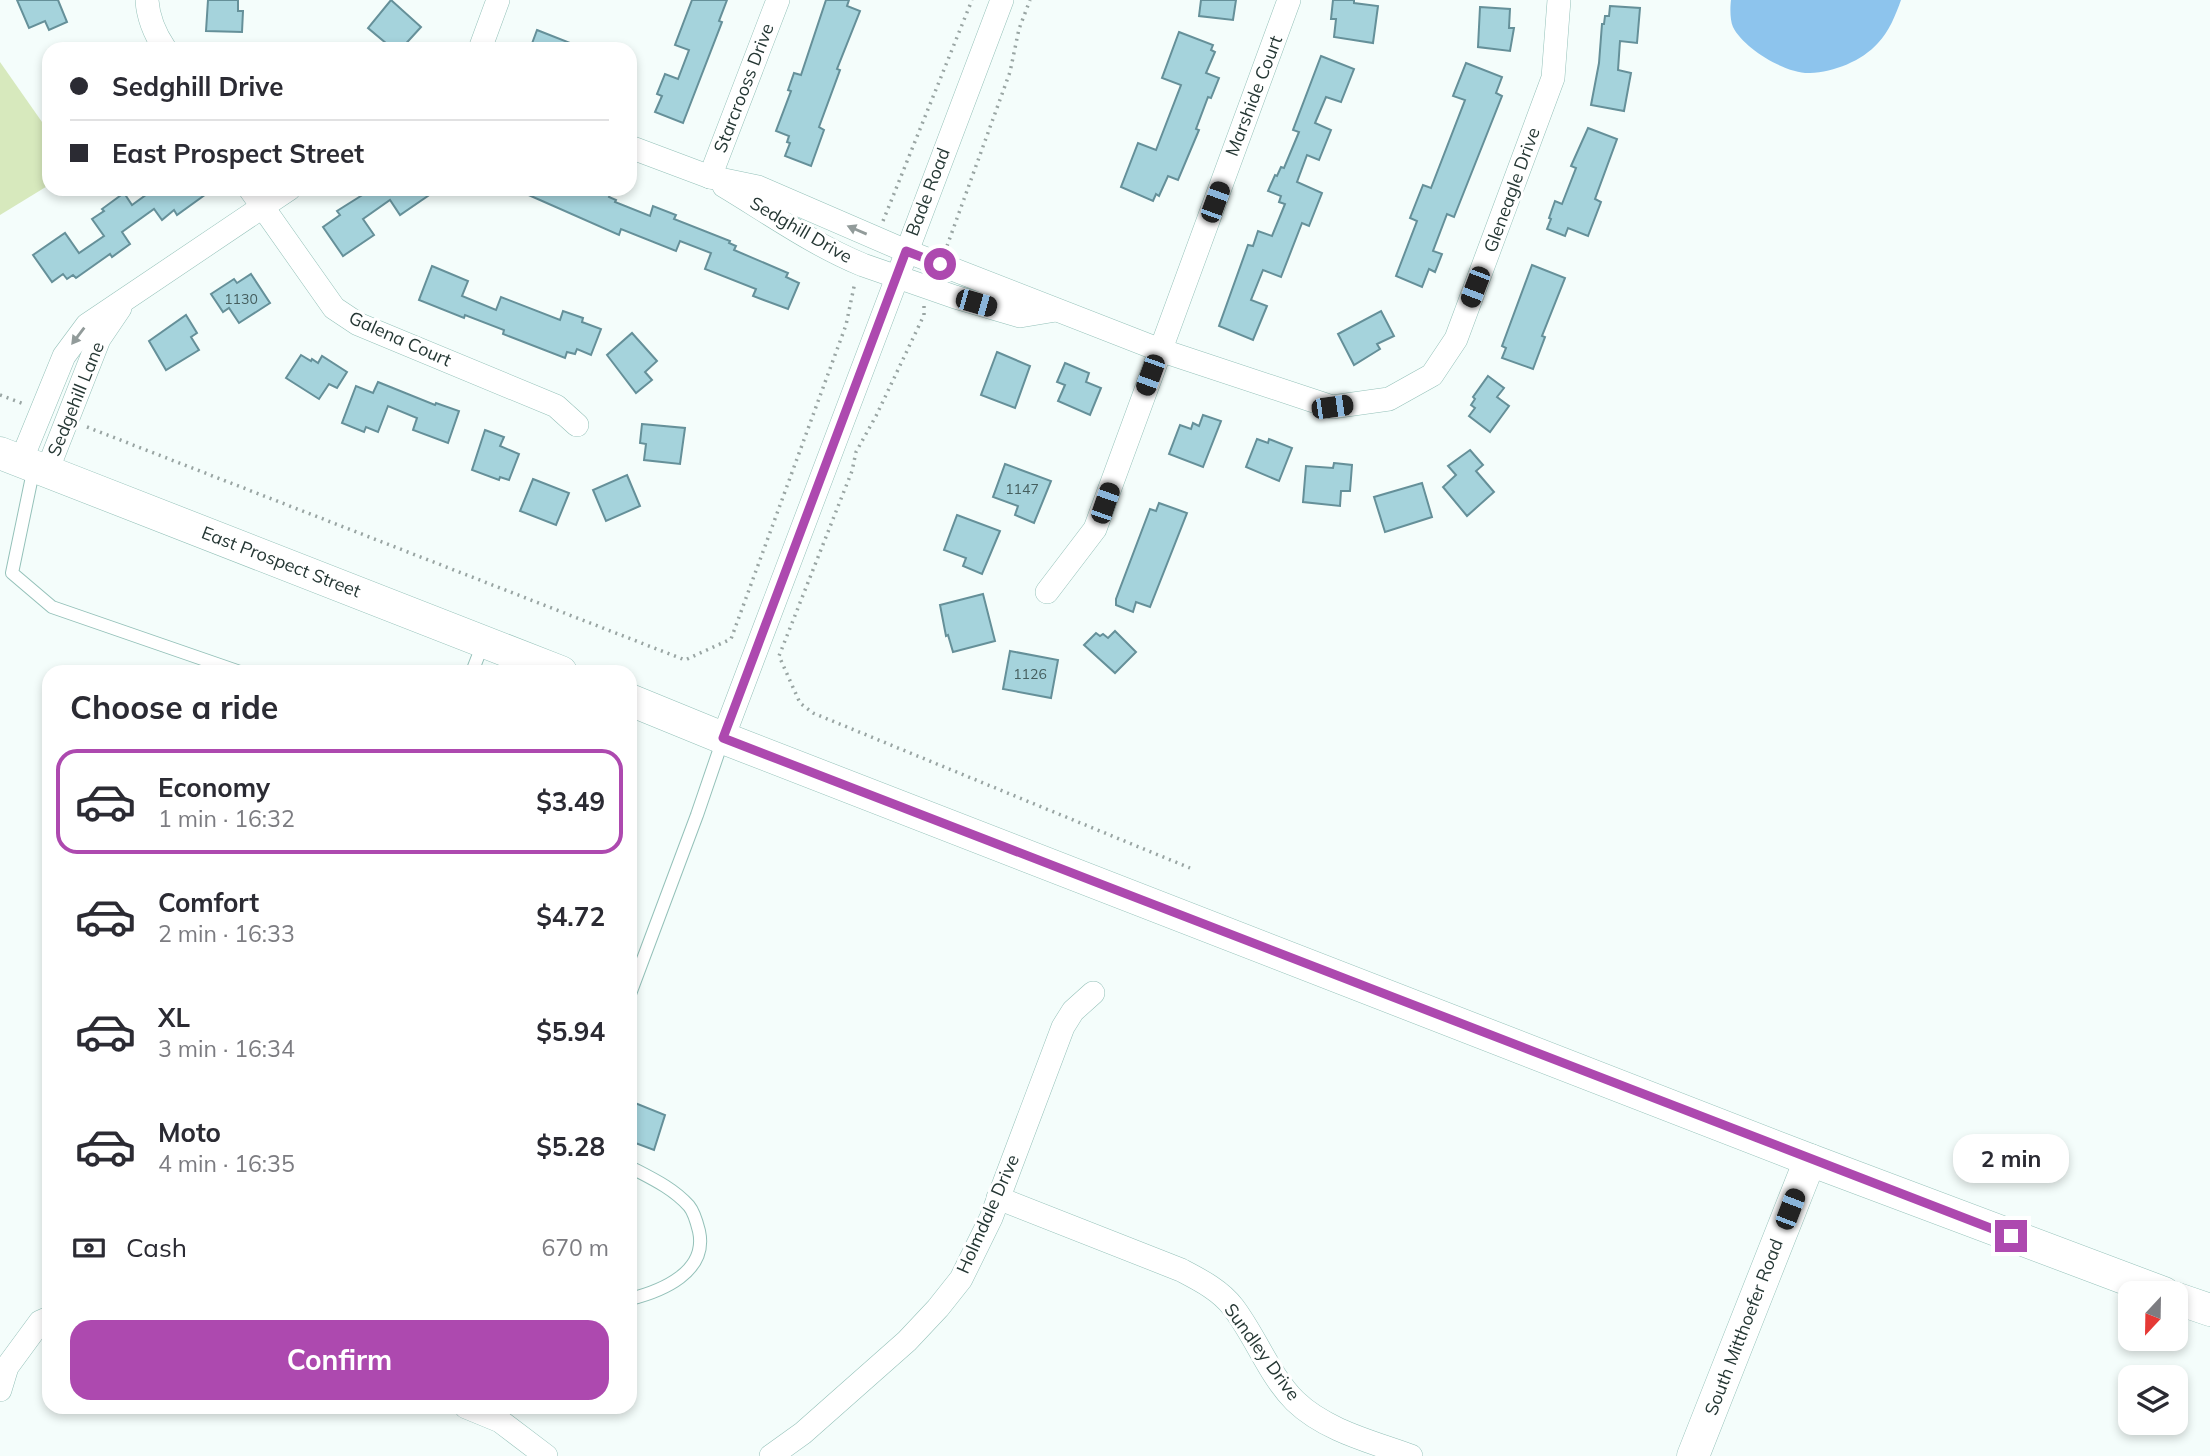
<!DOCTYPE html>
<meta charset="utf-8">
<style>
body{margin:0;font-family:Mulish,sans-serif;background:#f2f2f3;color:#2b2b33;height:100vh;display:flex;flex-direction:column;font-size:26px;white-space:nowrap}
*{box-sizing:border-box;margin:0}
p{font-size:23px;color:#7c7c81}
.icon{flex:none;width:38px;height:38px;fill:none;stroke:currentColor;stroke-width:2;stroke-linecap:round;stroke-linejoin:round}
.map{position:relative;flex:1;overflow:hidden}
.sheet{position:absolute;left:42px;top:665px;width:595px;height:749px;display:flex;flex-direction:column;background:#fff;border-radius:21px;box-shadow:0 4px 10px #0003}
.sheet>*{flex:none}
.hud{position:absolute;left:42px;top:42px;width:595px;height:154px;border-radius:21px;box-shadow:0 4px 10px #0003;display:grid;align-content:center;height:154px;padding:0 28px;background:#fff}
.needle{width:46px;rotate:202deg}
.controls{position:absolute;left:2118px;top:1281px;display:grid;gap:14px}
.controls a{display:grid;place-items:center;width:70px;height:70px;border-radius:14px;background:#fff;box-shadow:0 4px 10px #0003;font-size:35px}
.end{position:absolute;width:32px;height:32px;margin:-16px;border:9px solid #ad49af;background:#fff;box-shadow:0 0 0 4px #fff}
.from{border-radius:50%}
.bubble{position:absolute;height:49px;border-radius:21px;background:#fff;box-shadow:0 4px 10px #0003;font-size:23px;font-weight:700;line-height:49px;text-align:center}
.car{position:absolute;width:21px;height:42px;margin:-21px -10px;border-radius:9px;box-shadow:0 0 5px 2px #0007;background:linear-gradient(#222 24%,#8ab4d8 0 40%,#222 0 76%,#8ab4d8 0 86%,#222 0)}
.hud b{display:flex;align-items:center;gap:24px;height:66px;font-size:26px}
.hud b+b{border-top:2px solid #e1e1e2}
.hud i{width:18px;height:18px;background:#2b2b33}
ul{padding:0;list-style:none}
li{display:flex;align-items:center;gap:21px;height:105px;margin:0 14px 10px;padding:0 14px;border:4px solid transparent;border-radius:21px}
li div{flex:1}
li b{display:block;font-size:26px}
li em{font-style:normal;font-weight:700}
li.on{border-color:#ad49af}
li>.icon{width:63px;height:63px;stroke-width:1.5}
h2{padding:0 28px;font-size:32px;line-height:84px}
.pay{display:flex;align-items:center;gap:18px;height:77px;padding:0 28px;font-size:26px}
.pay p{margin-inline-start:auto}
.primary-button{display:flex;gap:14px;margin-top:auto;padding:14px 28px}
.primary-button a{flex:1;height:80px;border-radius:21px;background:#ad49af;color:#fff;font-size:28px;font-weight:700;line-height:80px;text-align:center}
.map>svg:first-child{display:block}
.green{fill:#d7e9bd}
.water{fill:#8dc4ed}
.building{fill:#a5d3dc;stroke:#659099;stroke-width:2}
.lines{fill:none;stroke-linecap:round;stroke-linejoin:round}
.lane-casing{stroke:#94c1b9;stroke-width:14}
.street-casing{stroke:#94c1b9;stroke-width:24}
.secondary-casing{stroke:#94c1b9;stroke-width:33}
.path{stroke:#99a5a3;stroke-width:3.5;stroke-dasharray:2 5;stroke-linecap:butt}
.lane{stroke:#fff;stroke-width:12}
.street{stroke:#fff;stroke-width:23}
.secondary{stroke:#fff;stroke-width:32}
.oneway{fill:#929b9a}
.route{stroke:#ad49af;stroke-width:9}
.labels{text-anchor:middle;stroke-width:6;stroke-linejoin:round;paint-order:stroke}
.number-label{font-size:14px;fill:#455e5e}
.street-label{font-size:18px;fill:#253734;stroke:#fff}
</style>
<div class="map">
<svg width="2210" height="1456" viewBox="0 0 2210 1456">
<rect width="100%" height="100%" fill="#f4fdfb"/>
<!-- green -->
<path class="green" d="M0,62l49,70v53l-49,30z"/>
<!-- water -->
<path class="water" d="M1731,0h170c-5,14 -12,32 -23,43 -16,18 -44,29 -68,30 -24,1 -66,-24 -77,-46 -3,-7 -3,-19 -2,-27z"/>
<!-- building -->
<g class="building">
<path d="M17,0h41l9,22 -18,8 -4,-9 -16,7z"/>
<path d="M208,0h30v11h5l-1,21 -36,-1z"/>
<path d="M391,0l30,27 -20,22h-8l-25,-21z"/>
<path d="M692,0h35l-8,21 3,1 -39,101 -28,-11 7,-16 -5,-2 8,-20 13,5 11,-29 -14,-5z"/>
<path d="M826,0h23l-2,6 13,5 -23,58 3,1 -21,57 5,3 -13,36 -26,-10 5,-13 -3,-1 2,-6 -13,-5 15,-40 -3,-1 6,-17 7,2z"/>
<path d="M1201,0h35l-3,20 -34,-4z"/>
<path d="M1333,0h21v3l24,3 -5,37 -39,-6 2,-18h-5z"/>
<path d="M1610,6l30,2 -3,35 -17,-2 -2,29 13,3 -7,38 -33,-6 8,-42 3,-39h2l1,-8h4z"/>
<path d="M1480,7l30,2 -1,19h5l-4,23 -32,-4z"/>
<path d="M537,30l46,18 -1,1h-52z"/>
<path d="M1179,32l34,13 -2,5 4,2 -9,21 13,5 -8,20 -3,-1 -12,32 3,1 -21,50 -10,-4 -9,20 -3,-2 -3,7 -32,-14 17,-44 18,7 25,-65 -19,-7z"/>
<path d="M1321,56l33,13 -13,33 -15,-5 -11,26 16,7 -12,30 -12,-5 -10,27 25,11 -13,33 -7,-3 -21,54 -18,-7 -12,30 16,6 -14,34 -34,-14 29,-81 5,1 5,-15 14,5 13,-32 -6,-2 2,-6 -13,-5 7,-16 2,1 4,-9 3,1 15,-36 -6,-2z"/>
<path d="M1466,63l36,14 -6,16 6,3 -48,121 -7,-3 -14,37 9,3 -7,18 -6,-3 -7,18 -26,-11 21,-55 -7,-3 13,-33 8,3 34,-88 -12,-4z"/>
<path d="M1588,128l29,11 -22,60 6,3 -13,34 -20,-8 -3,8 -18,-7 4,-10 -2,-1 6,-17 7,3 14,-36 -5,-2z"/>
<path d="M154,189h59l-36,26 -3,-5 -12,10 -8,-11 -32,23 8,12 -18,13 -2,-3 -34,24 -3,-3 -6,4 -4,-5 -11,8 -19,-27 32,-22 14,20 25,-17 -12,-17 12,-8 -2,-2 22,-16 8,12z"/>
<path d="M372,189h66l-38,26 -10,-15 -27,19 11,16 -31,21 -20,-29 17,-12 -3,-4z"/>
<path d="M515,189h97l-3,8 7,3 -1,2 35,14 3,-10 23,9 -2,4 56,22 -1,2 7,3 -2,4 54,23 -2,4 13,6 -11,26 -35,-13 3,-7 -51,-20 6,-16 -31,-12 -4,10 -55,-22 -2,6z"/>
<path d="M1532,265l33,13 -23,58 3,1 -12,32 -31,-11 4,-10 -4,-2z"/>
<path d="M432,266l36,15 -6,15 34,14 5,-13 59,23 3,-9 20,7 -1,4 19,7 -10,26 -14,-6 -2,5 -8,-2 -2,6 -62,-24 1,-4 -39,-15 -1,3 -45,-18z"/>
<path d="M251,274l19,29 -31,20 -10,-15 -6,4 -12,-18 23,-15 3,4z"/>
<path d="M1381,311l13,25 -17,8 3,5 -26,16 -16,-31z"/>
<path d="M186,315l11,18 -6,4 8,13 -33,20 -17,-29z"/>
<path d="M632,333l25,28 -12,11 7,8 -16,13 -29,-38z"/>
<path d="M997,352l33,14 -15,42 -34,-13z"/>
<path d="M301,355l10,6 1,-2 6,4 4,-7 25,16 -10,16 -8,-4 -10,15 -33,-21z"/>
<path d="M1065,363l24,10 -3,9 15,6 -11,27 -32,-14 7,-16 -8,-3z"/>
<path d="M1488,376l16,12 -7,9 12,9 -19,26 -21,-16 6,-8 -4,-3 4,-6 -2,-2z"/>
<path d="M378,382l57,23 1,-2 23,8 -11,32 -35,-13 4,-12 -29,-12 -10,26 -12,-5 -2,5 -22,-9 14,-37 17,7z"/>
<path d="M1203,415l18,6 -18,46 -34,-13 11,-29 11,4 2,-6 6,3z"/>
<path d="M642,424l43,4 -5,36 -36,-4 2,-16 -6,-1z"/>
<path d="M485,430l19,7 -4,9 19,8 -10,26 -9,-3 -1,3 -27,-10z"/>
<path d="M1257,439l11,4 1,-4 23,9 -13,33 -33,-14z"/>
<path d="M1470,450l13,15 -7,6 18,21 -27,24 -24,-29 13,-12 -8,-9z"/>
<path d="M1334,463l18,2 -2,26h-9l-1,15 -37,-4 3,-36 27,2z"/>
<path d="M1005,464l46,17 -17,42 -19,-8 3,-9 -25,-9z"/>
<path d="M627,475l13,31 -34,15 -13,-31z"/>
<path d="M533,479l36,14 -13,32 -36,-14z"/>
<path d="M1422,483l10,34 -47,15 -11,-35z"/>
<path d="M1159,503l28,10 -37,94 -14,-5 -3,10 -17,-7v-6l34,-90 6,2z"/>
<path d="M957,515l43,16 -18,43 -19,-8 3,-8 -22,-8z"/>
<path d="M983,594l12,47 -42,11 -5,-17 -2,1 -6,-31z"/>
<path d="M1115,631l21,21 -21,21 -31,-28 12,-12 4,3 3,-2 5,4z"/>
<path d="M1010,651l48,9 -7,38 -48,-9z"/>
<path d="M630,1101l35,14 -11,35 -24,-9z"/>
</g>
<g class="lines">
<defs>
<g id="lane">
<path d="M34,467l-22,106 40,34 188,65"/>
<path d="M472,672l12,-31"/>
<path d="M630,994l67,-179 26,-76"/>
<path d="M630,1167c21,11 43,21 59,39 5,6 8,17 10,25 9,41 -37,60 -69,68"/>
</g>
<g id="street">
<path d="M147,0c1,18 8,34 18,49"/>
<path d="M480,49l18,-49"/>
<path d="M630,147l80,30 48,10 148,64 254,99 172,57 57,-8 43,-24 24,-36 97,-261 6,-78"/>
<path d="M710,177l68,-177"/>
<path d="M724,186c45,27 90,59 139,79l92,32 65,19 36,-6"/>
<path d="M250,189l84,119 24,16 198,82 21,19"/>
<path d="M21,461l43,-105 23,-31 202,-136"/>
<path d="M47,471l52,-132 21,-31"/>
<path d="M1047,592l48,-63 194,-529"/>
<path d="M723,738l279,-738"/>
<path d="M998,1198l183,72c19,10 39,20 52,37 23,30 36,68 62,94 31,30 78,41 116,55"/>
<path d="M0,1390l7,-23 33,-45 9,-4"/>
<path d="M466,1407l34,14 46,35"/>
<path d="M771,1456l32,-23 104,-92 31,-33 23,-29 30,-61 72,-191 10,-16 20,-18"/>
</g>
<g id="secondary">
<path d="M0,453l561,219"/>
<path d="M630,700l93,38 1087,422 354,133"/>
<path d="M2175,1298l35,12"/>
<path d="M1693,1456l117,-296"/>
</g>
</defs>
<!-- lane casing -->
<use href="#lane" class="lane-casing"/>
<!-- street casing -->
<use href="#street" class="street-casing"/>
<!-- secondary casing -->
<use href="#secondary" class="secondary-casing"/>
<!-- path -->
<g class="path">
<path d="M883,221l89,-221"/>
<path d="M947,246l63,-174 9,-43 11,-29"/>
<path d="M924,306v9l-48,101 -20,36 -4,19 -73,185 21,47 13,10 377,155"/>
<path d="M0,395l24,9"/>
<path d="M87,427l598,233 46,-21 115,-314 9,-43"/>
</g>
<!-- lane -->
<use href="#lane" class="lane"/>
<!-- street -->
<use href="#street" class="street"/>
<!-- secondary -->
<use href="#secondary" class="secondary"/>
</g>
<!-- one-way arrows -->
<defs><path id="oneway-solid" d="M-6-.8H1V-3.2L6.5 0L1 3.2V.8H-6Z" transform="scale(1.75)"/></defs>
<g class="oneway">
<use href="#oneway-solid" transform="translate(857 230) rotate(-157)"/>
<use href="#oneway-solid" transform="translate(78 336) rotate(127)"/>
</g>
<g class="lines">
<!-- route -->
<path class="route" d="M940,264l-34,-13 -183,487 1288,498"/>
</g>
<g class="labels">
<!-- number labels -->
<g class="number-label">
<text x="241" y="304">1130</text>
<text x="1022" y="494">1147</text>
<text x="1030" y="679">1126</text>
</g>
<!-- street labels -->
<g class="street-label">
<text transform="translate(744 88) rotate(-69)" y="6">Starcrooss Drive</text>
<text transform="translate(1254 96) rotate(-69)" y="6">Marshide Court</text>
<text transform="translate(1512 190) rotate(-70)" y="6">Gleneagle Drive</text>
<text transform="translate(928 192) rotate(-69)" y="6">Bade Road</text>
<text transform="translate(801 230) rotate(30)" y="6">Sedghill Drive</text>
<text transform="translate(400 339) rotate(24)" y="6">Galena Court</text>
<text transform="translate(76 399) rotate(-68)" y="6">Sedgehill Lane</text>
<text transform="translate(281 562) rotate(21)" y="6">East Prospect Street</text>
<text transform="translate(988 1214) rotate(-66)" y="6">Holmdale Drive</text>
<text transform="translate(1744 1327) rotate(-69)" y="6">South Mitthoefer Road</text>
<text transform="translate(1262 1352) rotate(54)" y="6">Sundley Drive</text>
</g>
</g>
</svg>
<div class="controls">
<a><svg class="needle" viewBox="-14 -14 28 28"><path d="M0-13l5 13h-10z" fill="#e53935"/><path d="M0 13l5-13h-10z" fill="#7c7c81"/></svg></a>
<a><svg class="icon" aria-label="layers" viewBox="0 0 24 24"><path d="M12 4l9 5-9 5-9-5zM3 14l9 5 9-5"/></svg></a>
</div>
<i class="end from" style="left:940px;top:264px"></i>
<i class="end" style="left:2011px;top:1236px"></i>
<div class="bubble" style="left:1953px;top:1134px;width:116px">2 min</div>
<i class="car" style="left:1215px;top:202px;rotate:20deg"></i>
<i class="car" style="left:1475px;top:287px;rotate:201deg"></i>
<i class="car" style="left:976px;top:303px;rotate:106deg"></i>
<i class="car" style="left:1150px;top:375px;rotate:200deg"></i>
<i class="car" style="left:1332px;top:407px;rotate:82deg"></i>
<i class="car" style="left:1105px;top:503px;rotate:19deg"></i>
<i class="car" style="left:1790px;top:1209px;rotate:21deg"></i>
<div class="hud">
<b><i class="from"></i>Sedghill Drive</b>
<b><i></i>East Prospect Street</b>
</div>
<section class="sheet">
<h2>Choose a ride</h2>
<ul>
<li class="on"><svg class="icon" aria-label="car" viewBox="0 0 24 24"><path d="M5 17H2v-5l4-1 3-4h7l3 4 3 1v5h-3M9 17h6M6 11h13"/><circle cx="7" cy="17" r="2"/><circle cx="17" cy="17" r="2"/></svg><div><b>Economy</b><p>1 min · 16:32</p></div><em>$3.49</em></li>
<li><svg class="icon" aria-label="car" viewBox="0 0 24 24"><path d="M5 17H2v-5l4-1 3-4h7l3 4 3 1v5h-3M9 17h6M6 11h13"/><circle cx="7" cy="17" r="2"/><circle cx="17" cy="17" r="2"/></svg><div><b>Comfort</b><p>2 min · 16:33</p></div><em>$4.72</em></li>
<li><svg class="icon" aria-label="car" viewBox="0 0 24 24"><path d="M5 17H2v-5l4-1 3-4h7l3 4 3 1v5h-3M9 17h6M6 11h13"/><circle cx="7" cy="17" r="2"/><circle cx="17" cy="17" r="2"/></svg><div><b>XL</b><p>3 min · 16:34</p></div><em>$5.94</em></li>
<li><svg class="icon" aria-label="car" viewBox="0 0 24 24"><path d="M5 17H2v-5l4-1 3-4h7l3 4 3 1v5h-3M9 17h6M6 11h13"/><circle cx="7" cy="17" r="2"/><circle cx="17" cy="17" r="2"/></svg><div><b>Moto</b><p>4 min · 16:35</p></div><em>$5.28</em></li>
</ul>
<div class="pay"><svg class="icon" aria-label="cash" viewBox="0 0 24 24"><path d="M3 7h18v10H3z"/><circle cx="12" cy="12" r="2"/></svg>Cash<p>670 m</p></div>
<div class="primary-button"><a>Confirm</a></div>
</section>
</div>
